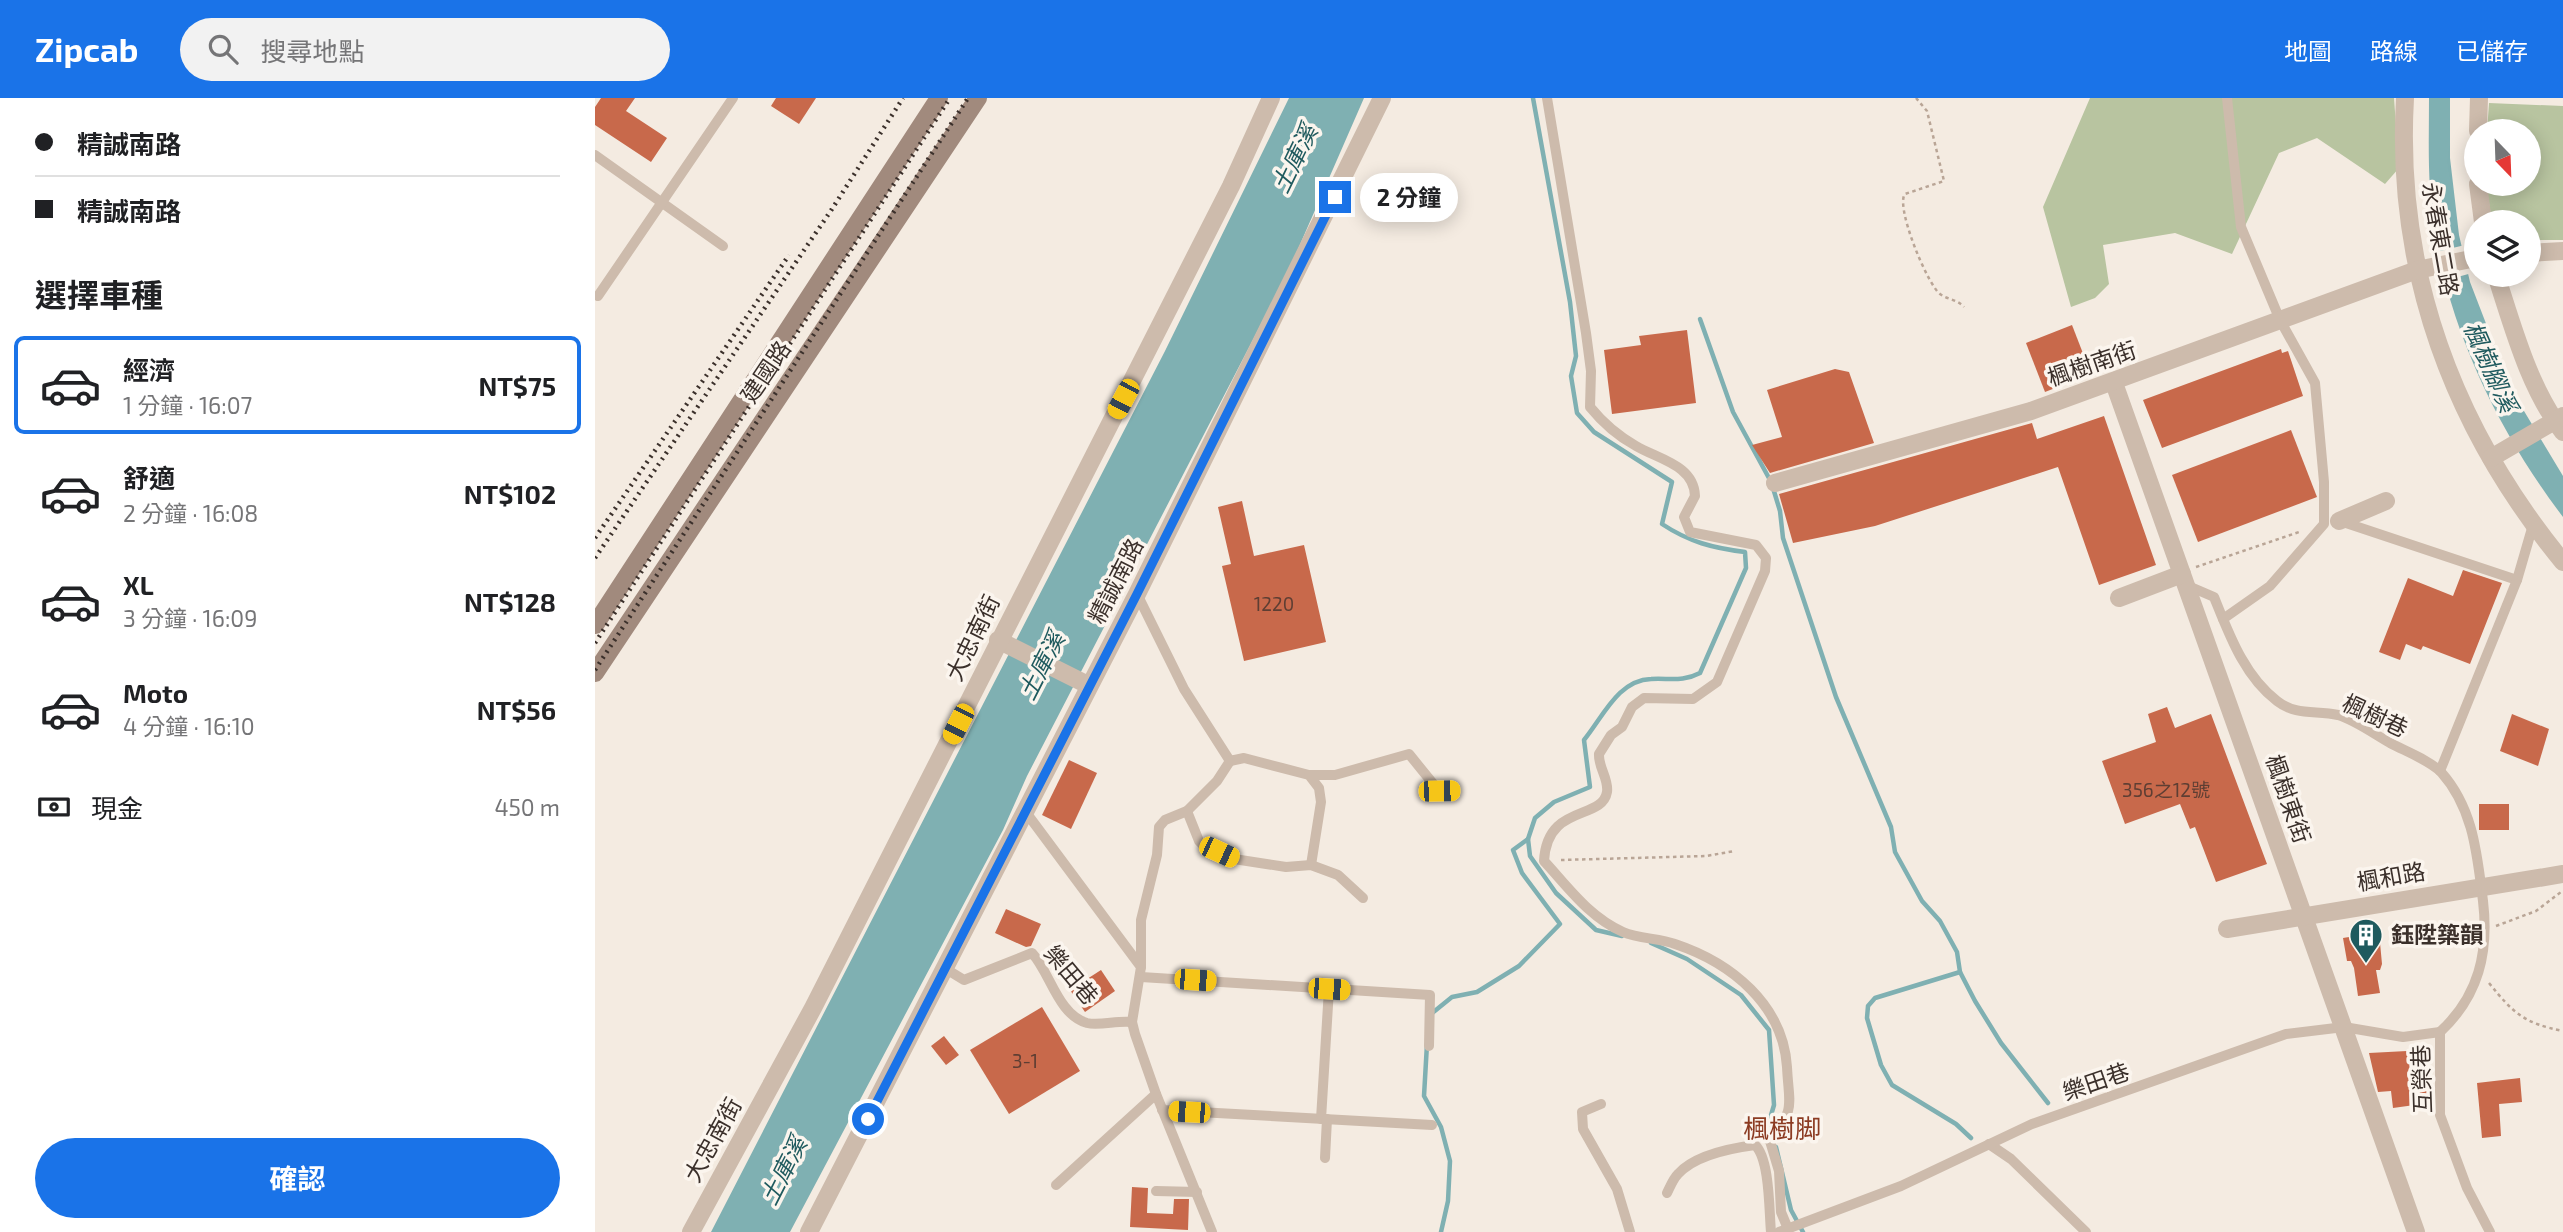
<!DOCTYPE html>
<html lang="zh-TW">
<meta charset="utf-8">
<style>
body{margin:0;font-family:"Exo 2","Noto Sans TC",sans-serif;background:#f2f2f2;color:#202124;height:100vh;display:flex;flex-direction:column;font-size:26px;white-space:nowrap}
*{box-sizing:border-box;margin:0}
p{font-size:23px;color:#757577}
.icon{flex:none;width:38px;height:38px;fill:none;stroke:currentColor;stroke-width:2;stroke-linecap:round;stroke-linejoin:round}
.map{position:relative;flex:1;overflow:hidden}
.panel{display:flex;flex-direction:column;background:#fff;width:595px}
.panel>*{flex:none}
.guide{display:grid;align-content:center;height:154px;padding:0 35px;background:#fff}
.needle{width:46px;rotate:157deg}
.buttons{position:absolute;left:1869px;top:21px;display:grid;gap:14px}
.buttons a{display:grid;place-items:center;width:77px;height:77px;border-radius:50%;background:#fff;box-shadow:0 4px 18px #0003;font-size:35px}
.end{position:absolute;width:32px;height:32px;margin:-16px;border:9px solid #1a73e8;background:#fff;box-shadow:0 0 0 4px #fff}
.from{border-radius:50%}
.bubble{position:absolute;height:49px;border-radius:24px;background:#fff;box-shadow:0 4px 18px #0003;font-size:23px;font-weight:700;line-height:49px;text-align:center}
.car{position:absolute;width:21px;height:42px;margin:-21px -10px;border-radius:9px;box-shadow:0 0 5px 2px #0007;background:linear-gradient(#f5c518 24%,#345 0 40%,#f5c518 0 76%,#345 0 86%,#f5c518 0)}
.guide b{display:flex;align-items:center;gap:24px;height:66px;font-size:26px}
.guide b+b{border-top:2px solid #e0e0e0}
.guide i{width:18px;height:18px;background:#202124}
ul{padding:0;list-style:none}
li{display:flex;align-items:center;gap:21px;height:98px;margin:0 14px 10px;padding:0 21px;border:4px solid transparent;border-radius:10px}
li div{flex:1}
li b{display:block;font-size:26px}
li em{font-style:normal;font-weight:700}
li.selected{border-color:#1a73e8}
li>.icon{width:63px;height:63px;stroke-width:1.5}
h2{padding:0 35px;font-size:32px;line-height:84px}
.pay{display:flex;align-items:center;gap:18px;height:77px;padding:0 35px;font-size:26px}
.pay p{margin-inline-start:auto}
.primary-button{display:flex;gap:14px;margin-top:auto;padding:14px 35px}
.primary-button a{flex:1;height:80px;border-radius:42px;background:#1a73e8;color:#fff;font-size:28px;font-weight:700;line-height:80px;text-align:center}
header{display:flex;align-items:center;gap:42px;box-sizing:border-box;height:98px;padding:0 35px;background:#1a73e8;color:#fff}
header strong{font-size:33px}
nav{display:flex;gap:38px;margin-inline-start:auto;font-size:24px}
.search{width:490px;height:63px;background:#f2f2f2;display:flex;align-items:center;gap:18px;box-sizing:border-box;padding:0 24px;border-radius:38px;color:#757577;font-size:26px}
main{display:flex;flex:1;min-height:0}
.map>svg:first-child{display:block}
.green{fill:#b8c4a0}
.water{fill:#7fb0b2}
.pier{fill:#f4ebe1}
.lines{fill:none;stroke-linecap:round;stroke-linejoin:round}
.stream{stroke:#7fb0b2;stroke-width:4.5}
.building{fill:#c8694b}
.path{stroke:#b9a596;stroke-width:2.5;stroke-dasharray:3.5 3.5;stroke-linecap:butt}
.service{stroke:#cdbbac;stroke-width:10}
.minor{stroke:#cdbbac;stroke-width:18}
.secondary{stroke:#a18a7d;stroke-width:18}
.rail{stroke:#3b302b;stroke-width:4.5;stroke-dasharray:2 5;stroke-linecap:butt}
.route{stroke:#1a73e8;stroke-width:9}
.labels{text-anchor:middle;stroke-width:7;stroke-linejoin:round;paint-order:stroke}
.number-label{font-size:19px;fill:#5e3e33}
.street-label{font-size:23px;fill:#3b302b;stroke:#fbf5ee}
.poi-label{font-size:23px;font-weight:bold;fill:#3b302b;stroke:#fbf5ee;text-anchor:start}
.water-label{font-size:24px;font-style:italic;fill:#1f5a5e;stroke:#fbf5ee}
.quarter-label{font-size:26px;fill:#8c3b22;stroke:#fbf5ee}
</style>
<header>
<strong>Zipcab</strong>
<div class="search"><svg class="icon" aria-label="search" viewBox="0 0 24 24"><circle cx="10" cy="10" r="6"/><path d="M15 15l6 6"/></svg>搜尋地點</div>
<nav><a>地圖</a><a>路線</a><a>已儲存</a></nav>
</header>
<main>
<section class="panel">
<div class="guide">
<b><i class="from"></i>精誠南路</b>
<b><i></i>精誠南路</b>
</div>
<h2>選擇車種</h2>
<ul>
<li class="selected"><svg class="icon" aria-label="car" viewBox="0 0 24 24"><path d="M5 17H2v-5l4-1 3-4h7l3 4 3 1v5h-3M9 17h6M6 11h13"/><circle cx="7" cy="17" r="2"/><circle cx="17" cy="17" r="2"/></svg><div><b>經濟</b><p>1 分鐘 · 16:07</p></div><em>NT$75</em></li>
<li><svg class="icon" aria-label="car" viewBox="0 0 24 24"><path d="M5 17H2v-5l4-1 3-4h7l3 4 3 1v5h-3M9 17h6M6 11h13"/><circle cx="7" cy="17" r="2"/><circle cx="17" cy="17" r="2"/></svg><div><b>舒適</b><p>2 分鐘 · 16:08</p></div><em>NT$102</em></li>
<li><svg class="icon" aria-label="car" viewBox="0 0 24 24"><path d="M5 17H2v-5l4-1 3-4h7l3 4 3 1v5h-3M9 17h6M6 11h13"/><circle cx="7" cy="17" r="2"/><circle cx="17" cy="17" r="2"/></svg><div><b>XL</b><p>3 分鐘 · 16:09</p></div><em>NT$128</em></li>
<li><svg class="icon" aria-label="car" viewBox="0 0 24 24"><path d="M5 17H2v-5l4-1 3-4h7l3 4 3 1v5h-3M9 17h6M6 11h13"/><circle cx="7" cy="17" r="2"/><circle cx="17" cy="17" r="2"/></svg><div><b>Moto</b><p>4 分鐘 · 16:10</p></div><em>NT$56</em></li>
</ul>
<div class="pay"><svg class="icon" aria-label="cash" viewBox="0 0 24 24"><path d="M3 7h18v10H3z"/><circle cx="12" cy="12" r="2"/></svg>現金<p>450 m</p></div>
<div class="primary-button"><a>確認</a></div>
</section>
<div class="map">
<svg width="1968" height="1134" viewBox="0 0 1968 1134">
<rect width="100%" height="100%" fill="#f4ebe1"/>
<!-- green -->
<g class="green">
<path d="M1495,0h304l5,70 -14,16 -68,-46 -38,15 -47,101 -57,-21 -72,12 6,39 -14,14 -24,9 -28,-100z"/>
<path d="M1894,5l74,3v134h-34v-18h-37l-6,-38h43v-53h-42z"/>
</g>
<!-- water -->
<g class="water">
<path d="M694,0h75l-76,174 -261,504 -24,54 -213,402h-79l454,-881z"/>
<path d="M1834,0h21v60l9,77 11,47 42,109 51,85v41c-70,-92 -126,-211 -133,-328 -2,-30 -1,-61 -1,-91z"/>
</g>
<!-- pier -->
<path class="pier" d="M1870,147l7,28 -29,8 -7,-29z"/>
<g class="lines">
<!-- stream -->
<g class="stream">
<path d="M938,0l37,204 6,54 -5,20 6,37 17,19 78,50 -10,42c27,18 51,24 83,28l1,16 -46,105c-17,9 -30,5 -49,6 -33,1 -48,38 -67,61l6,47 -36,15 -19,16 -7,21 2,17 26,37 40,37 26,6"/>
<path d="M1105,221l33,93 37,68"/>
<path d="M1178,390l7,23 3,27 53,159 55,130 4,25 27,49 18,20 17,31 3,20 15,29 26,42 47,60"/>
<path d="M1056,845l36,16 54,36 28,35 5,75 -7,24 3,7"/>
<path d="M1365,874l-85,26 -7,8 -1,12 14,47 11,20 64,39 15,14"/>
<path d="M836,916l21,-17 25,-5 42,-26 41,-42 -38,-51 -9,-23 15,-11"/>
<path d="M832,946l-3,52 17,31 9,34 -2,40 -7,31"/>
<path d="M1181,1049l15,63 12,22"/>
</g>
</g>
<!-- building -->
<g class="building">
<path d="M6,0h34l-9,13 41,27 -16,24 -56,-37v-18z"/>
<path d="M181,0h40l-17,26 -28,-18z"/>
<path d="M1477,227l19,49 -46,18 -19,-49z"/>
<path d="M1092,232l9,73 -84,11 -8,-64 37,-5 -2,-9z"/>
<path d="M1686,251l1,4 6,-2 15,45 -141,52 -19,-48z"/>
<path d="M1240,271l14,3 25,71 -104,30 -18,-28 30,-8 -15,-47z"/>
<path d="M1509,318l52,149 -57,20 -41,-118 -183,59 -82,17 -14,-49 253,-71 5,16z"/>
<path d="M1696,332l26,67 -119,45 -26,-67z"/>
<path d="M647,403l12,55 50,-11 22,97 -82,19 -22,-95 9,-2 -13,-57z"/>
<path d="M1868,472l39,13 -32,81 -47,-18 -2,4 -15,-6 -6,16 -21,-8 29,-74 45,18z"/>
<path d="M1572,609l8,21 36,-14 56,150 -51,18 -21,-55 -5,2 -10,-25 -55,20 -23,-63 54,-19 -8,-28z"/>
<path d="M1917,616l37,15 -11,37 -38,-15z"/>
<path d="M474,662l28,13 -26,56 -29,-14z"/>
<rect x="1884" y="706" width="30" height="26"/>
<path d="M411,811l35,15 -10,22 -5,1 -31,-14z"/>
<path d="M1784,834l3,32 -2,6h-4l4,23 -22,3 -4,-28 -3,-7h-4l-4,-23z"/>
<path d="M506,872l14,21 -30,21 -15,-22z"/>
<path d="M447,909l38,64 -71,43 -39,-64z"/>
<path d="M349,938l15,19 -13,10 -15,-19z"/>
<path d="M1831,952v13h-2l5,40 -36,5 -2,-17 -13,1 -9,-39z"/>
<path d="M1925,980l2,24 -23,2 2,32 -19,2 -5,-55z"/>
<path d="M537,1089l16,1 -1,25 26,1 1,-15h15l-1,31 -58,-3z"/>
</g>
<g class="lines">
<!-- path -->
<g class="path">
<path d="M1321,0l11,13 17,70 -39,13c-10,12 22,90 35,100 8,6 17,5 24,13"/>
<path d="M1601,469l103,-35"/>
<path d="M966,762l145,-4 29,-5"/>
<path d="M1901,828l40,-15 25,-19"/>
<path d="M1894,885c25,31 35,40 74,48"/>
</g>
<!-- service -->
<g class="service">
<path d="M952,0l39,235 5,38 -1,36c13,16 28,29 46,39 22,13 58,19 59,50l-11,21 6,15 66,13 10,13 -1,13 -48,111 -24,17 -49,-1 -12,9 -10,20 -11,8 -12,19c-1,13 10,25 8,38 -5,29 -60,11 -63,69 24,26 45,56 79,71 16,7 36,6 52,12 57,19 108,61 112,123 2,40 9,40 -17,74l9,30 2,41 7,17"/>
<path d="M0,57l128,91"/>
<path d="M3,198l135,-198"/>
<path d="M1745,423l177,59"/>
<path d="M1591,487l28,12c15,37 30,79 63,104 19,15 39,9 61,14 17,5 36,19 52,28 15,8 39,17 51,29 33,37 36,83 42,129 6,51 -4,95 -43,131v83l27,73 23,44"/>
<path d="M542,496l47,95 46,72 14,-3 65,17 10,13 2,14 -10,63"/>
<path d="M1628,521l47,-33 54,-62v-42l-9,-99 -35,-63 -39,-93 -14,-129"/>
<path d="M1845,673l77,-191 16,-55"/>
<path d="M714,677h26l74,-21 30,37h14"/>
<path d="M430,713l116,156 -9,55 3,12 21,60 56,138"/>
<path d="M592,713l12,30 4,4 31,14 52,8 25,-2 27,10 25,23"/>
<path d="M546,869v-47l16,-65 2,-28 6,-7 22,-9 30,-30 13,-20"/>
<path d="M351,871l18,11 68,-27c18,19 26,62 55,70 13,3 31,-3 45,-1"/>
<path d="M546,879l289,18 -1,51"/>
<path d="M1006,1006l-19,8 1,17 34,60 13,43"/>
<path d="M567,1012l270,15"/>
<path d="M726,1021l8,-130"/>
<path d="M1394,1046l22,15 75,73"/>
<path d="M730,1060l2,-39"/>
<path d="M461,1087l100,-91"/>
<path d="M561,1093l41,1"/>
<path d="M1072,1095c3,-6 6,-14 11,-19 17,-19 54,-26 77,-29 15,14 14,66 16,87"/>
<path d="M1184,1134l122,-46 131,-62 254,-90 58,-7 59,10 37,-5"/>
</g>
<!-- minor -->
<g class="minor">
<path d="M1810,0c-10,174 48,330 158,464"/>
<path d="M1883,33l1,-33"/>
<path d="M1883,86l5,38"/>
<path d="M1934,155l34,-2"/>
<path d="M1901,177c17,52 33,113 67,157"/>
<path d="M1519,285l302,849"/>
<path d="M1896,360l72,-42"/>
<path d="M1180,385l256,-72 386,-141 59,-12"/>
<path d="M1744,423l47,-20"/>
<path d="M1524,500l63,-24"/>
<path d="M403,542l90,45"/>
<path d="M1632,831l336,-55"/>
<path d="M96,1134l122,-224 418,-822 40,-88"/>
<path d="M214,1134l328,-638 245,-496"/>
</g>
<!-- secondary -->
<g class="secondary">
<path d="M0,527l344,-527"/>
<path d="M0,575l383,-575"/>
</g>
<!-- rail -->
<g class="rail">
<path d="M0,440l194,-283"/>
<path d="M0,460l237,-349 71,-111"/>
<path d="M0,545l355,-545"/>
<path d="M0,572l373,-572"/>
</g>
</g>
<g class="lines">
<!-- route -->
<path class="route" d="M273,1021l269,-525 198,-397"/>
</g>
<!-- icons -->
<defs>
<symbol id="building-pin" viewBox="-11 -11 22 30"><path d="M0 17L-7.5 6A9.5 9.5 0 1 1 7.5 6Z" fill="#1f5a5e" stroke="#fbf5ee"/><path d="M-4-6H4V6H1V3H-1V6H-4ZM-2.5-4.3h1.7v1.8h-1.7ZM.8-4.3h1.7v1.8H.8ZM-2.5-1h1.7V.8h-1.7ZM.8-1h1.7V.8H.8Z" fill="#fff"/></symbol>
</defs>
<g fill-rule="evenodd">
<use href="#building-pin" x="1752" y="818" width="38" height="52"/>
</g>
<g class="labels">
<!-- number labels -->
<g class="number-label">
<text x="679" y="513">1220</text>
<text x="1571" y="699">356之12號</text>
<text x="430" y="970">3-1</text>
</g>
<!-- street labels -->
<g class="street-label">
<text transform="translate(1845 141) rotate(80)" y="8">永春東二路</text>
<text transform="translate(1497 266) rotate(-19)" y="8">楓樹南街</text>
<text transform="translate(171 274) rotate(-56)" y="8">建國路</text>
<text transform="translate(521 483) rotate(-63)" y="8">精誠南路</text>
<text transform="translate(378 540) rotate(-64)" y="8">大忠南街</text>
<text transform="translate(1780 618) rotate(25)" y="8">楓樹巷</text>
<text transform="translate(1693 701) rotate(71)" y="8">楓樹東街</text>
<text transform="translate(1796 779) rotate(-10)" y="8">楓和路</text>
<text transform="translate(476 877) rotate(50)" y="8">樂田巷</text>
<text transform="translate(1827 981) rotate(-92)" y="8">互榮巷</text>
<text transform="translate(1501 984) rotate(-19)" y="8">樂田巷</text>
<text transform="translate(118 1042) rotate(-61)" y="8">大忠南街</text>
</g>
<!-- poi labels -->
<g class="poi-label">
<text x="1796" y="845">鈺陞築韻</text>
</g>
<!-- water labels -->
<g class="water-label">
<text transform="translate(700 61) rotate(-64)" y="8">土庫溪</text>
<text transform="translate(1895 269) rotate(66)" y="8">楓樹腳溪</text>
<text transform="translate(447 568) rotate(-63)" y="8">土庫溪</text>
<text transform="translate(189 1073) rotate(-63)" y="8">土庫溪</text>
</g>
<!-- quarter labels -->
<g class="quarter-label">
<text x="1187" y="1040">楓樹脚</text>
</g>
</g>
</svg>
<div class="buttons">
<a><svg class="needle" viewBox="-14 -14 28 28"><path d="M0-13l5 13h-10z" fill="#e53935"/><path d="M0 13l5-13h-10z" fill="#757577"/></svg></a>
<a><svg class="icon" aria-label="layers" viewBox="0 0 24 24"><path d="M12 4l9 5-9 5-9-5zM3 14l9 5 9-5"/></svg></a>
</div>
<i class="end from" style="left:273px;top:1021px"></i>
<i class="end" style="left:740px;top:99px"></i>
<div class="bubble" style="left:765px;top:75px;width:98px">2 分鐘</div>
<i class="car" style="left:528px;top:301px;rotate:208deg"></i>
<i class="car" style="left:363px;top:626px;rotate:207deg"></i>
<i class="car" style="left:844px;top:693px;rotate:89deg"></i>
<i class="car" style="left:624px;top:754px;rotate:115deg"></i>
<i class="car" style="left:600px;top:882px;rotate:94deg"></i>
<i class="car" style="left:734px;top:891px;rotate:94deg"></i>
<i class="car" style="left:594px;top:1014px;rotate:273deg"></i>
</div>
</main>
